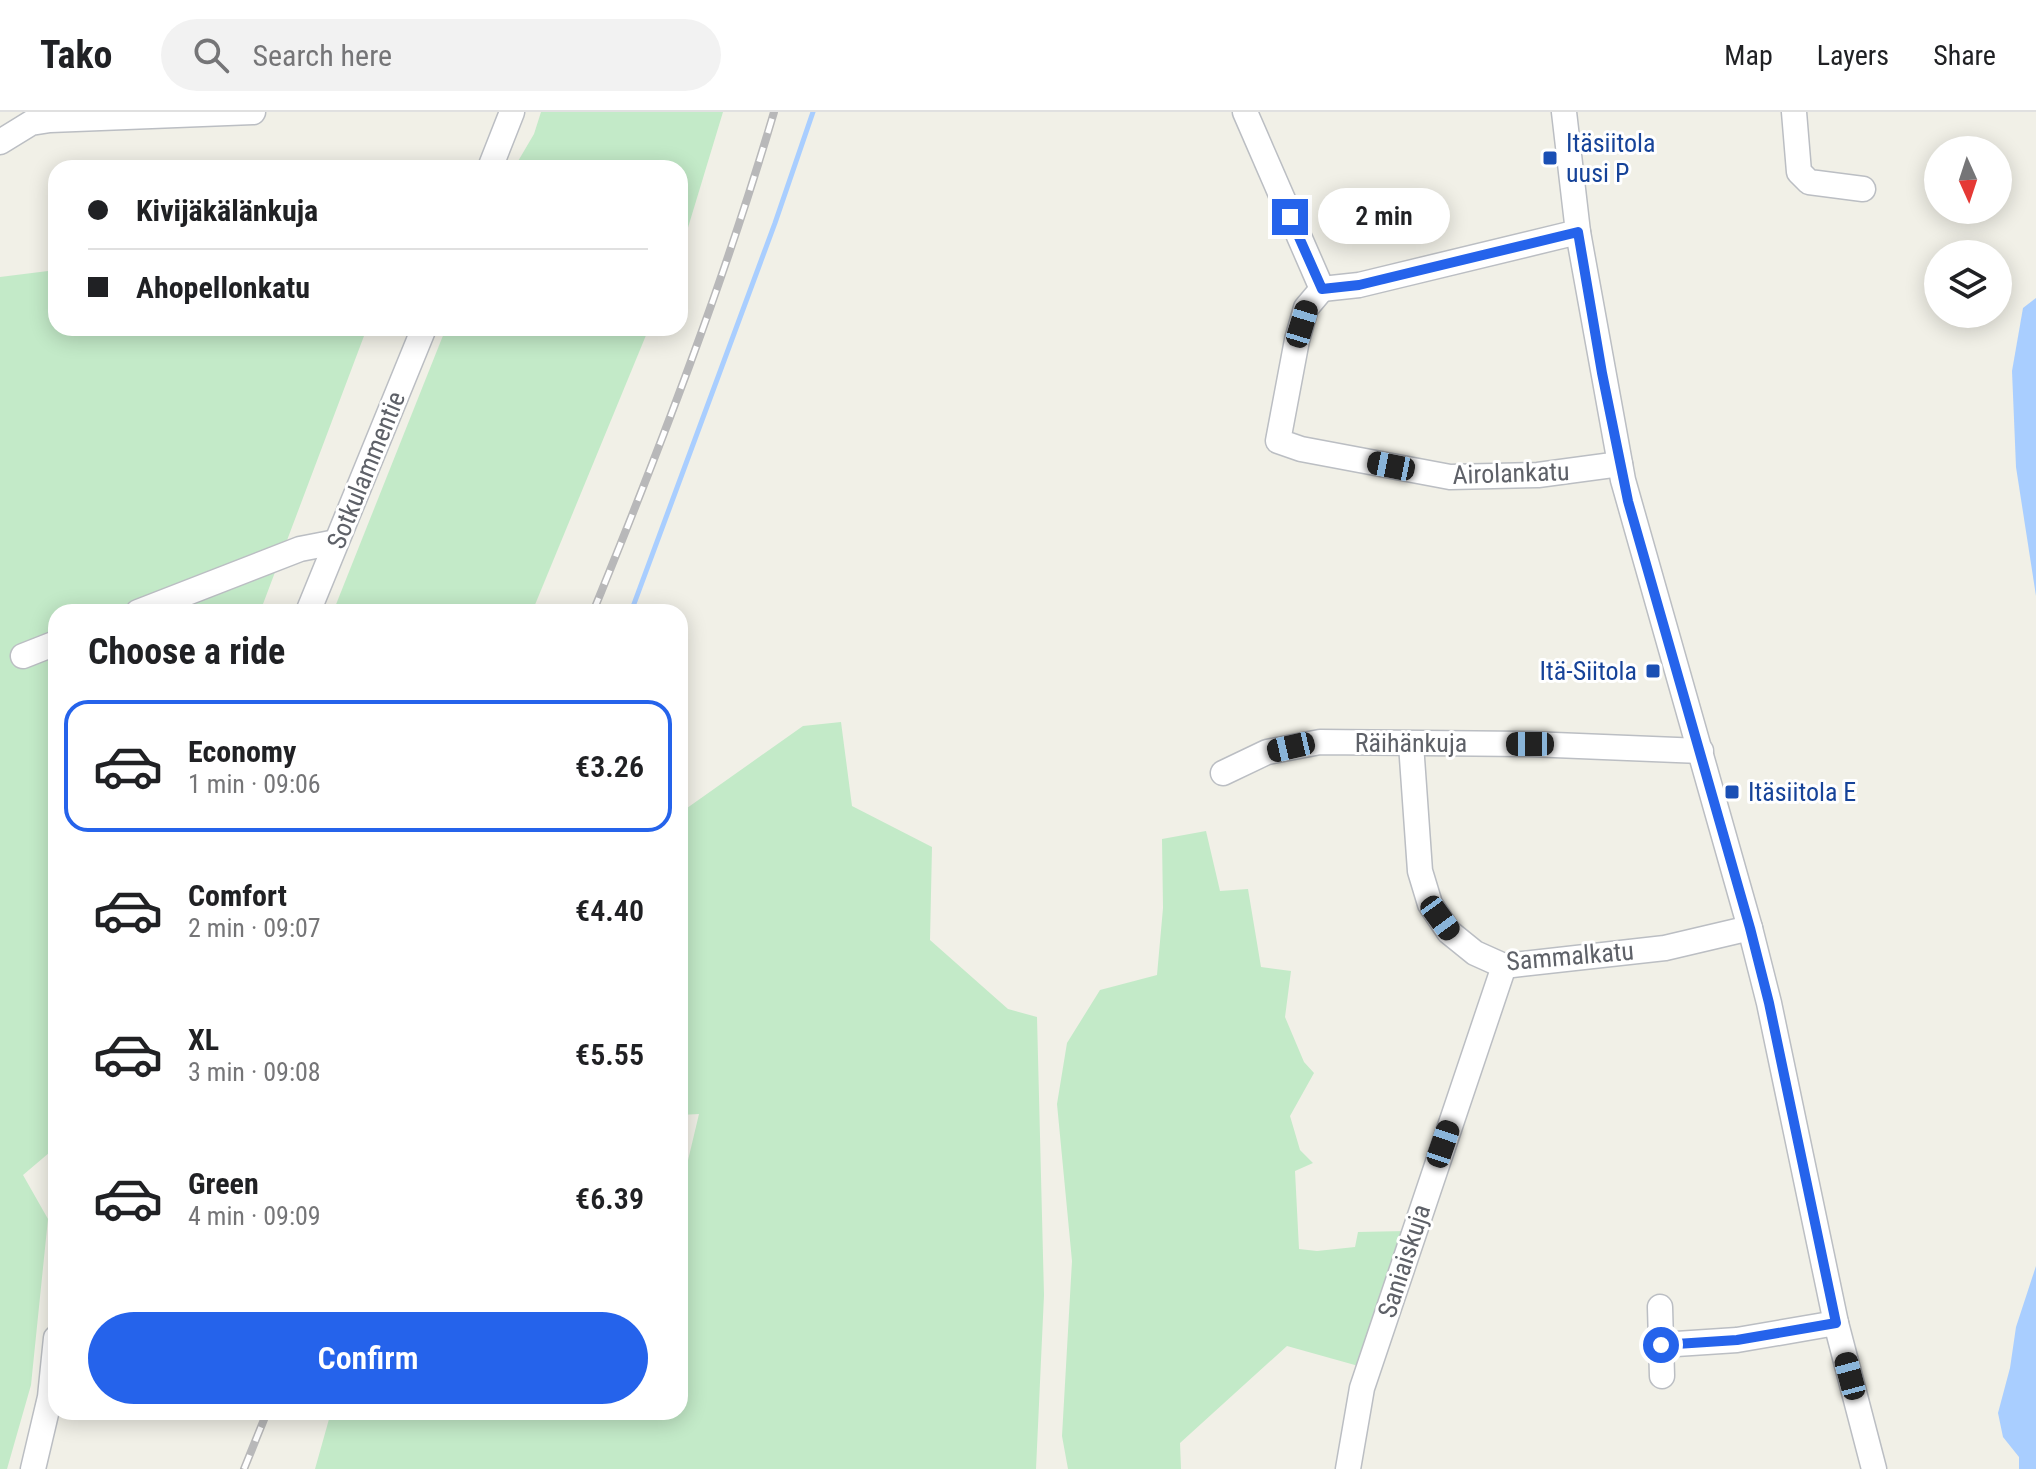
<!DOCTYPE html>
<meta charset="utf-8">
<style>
body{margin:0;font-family:"Roboto Condensed",sans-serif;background:#f2f2f2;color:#202124;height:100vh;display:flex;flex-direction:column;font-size:30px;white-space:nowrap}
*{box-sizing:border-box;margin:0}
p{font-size:26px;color:#757577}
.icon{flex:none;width:44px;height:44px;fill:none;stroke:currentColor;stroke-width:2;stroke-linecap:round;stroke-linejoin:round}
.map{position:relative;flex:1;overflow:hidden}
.drawer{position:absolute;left:48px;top:492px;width:640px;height:816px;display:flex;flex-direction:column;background:#fff;border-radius:24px;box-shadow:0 4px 20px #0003}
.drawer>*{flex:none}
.banner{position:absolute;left:48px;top:48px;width:640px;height:176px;border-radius:24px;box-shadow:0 4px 20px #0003;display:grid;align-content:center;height:176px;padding:0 40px;background:#fff}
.needle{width:52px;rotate:177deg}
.tools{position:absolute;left:1924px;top:24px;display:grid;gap:16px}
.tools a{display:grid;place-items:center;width:88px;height:88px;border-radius:50%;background:#fff;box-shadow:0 4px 20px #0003;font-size:40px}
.end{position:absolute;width:36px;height:36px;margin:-18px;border:10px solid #2563eb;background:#fff;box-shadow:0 0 0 4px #fff}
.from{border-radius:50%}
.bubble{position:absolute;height:56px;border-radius:28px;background:#fff;box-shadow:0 4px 20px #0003;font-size:26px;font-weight:600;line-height:56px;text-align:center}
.car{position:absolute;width:24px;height:48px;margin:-24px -12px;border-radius:10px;box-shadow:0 0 6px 2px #0007;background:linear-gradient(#222 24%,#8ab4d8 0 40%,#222 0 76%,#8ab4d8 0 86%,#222 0)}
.banner b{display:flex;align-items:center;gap:28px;height:76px;font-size:30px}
.banner b+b{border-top:2px solid #e0e0e0}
.banner i{width:20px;height:20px;background:#202124}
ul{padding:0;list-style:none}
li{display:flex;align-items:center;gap:24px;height:132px;margin:0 16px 12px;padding:0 24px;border:4px solid transparent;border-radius:24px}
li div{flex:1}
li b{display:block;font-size:30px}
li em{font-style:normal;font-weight:600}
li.on{border-color:#2563eb}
li>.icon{width:72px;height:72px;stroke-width:1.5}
h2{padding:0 40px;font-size:36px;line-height:96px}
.button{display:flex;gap:16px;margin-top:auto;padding:16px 40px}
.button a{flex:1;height:92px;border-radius:48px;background:#2563eb;color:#fff;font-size:32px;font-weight:600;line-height:92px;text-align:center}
header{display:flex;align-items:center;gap:48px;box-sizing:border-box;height:112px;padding:0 40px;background:#fff;border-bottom:2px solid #e0e0e0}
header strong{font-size:38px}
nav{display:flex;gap:44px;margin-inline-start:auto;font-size:28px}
.search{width:560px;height:72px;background:#f2f2f2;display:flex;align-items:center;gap:20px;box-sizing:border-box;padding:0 28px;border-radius:44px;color:#757577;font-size:30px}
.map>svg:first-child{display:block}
.green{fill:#c3eac8}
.water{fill:#a9ceff}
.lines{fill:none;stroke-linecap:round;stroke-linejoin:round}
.stream{stroke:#a9ceff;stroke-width:5}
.minor-casing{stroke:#bbbec3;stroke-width:27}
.minor{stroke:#fff;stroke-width:24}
.rail-casing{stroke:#b8b8b9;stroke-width:8}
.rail{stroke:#fff;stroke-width:5;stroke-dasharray:15;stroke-linecap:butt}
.route{stroke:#2563eb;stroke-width:10}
.transit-dot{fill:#1a4fb4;stroke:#fff;stroke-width:3}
.labels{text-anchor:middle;stroke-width:6;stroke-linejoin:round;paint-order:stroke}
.transit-label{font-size:26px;fill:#164399;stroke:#fff;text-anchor:start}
.street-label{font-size:26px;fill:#5e6168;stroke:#fff}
</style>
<header>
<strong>Tako</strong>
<div class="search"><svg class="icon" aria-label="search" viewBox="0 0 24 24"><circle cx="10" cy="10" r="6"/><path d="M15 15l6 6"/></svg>Search here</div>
<nav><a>Map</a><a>Layers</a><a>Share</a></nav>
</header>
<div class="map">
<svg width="2036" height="1357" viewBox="0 0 2036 1357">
<rect width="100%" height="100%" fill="#f1f0e7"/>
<!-- green -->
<g class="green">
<path d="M541,0h182l-43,142v-86h-166l20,-34z"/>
<path d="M56,158v58h311l-107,284h-204v535l-33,28 25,44 -17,166 -24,84h-7v-1192z"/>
<path d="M446,216h203l-117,284h-199z"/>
<path d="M841,610l11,84 80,41 -2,93 78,69 29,8 7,278 -8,174h-721l16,-57h349v-218l19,-80 -19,1v-302l123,-87z"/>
<path d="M1206,719l14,60 28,-2 13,78 30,4 -6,46 19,45 10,11 -24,43 10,34 13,13 -18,8 4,78 18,2 38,-4 3,-15 48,-1 -44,136 -75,-21 -107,97 1,26h-113l-6,-33 10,-175 -15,-157 10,-61 33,-53 57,-15 6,-67 -1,-69z"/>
</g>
<!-- water -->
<g class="water">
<path d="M2036,186v298l-20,-129 -4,-96 11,-63z"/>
<path d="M2036,1154v203h-17v-12l-16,-20 -5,-24 12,-45 6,-41z"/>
</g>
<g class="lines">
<!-- stream -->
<path class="stream" d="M631,500l144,-389 38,-111"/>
<defs>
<g id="minor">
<path d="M1245,0l77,177"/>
<path d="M1564,0l14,120 45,248 127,448 19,75 67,320 38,146"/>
<path d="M1794,0l5,60 10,10 54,7"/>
<path d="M0,30l31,-19 19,-3 203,-8"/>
<path d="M490,56l22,-56"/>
<path d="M1322,177l-16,19 -9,32 -19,101 23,8 149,28 88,-2 82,-11"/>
<path d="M1322,177l37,-4 219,-53"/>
<path d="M138,500l162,-63 36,-7"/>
<path d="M308,500l116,-284"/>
<path d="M23,544l33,-13"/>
<path d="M1411,632l9,127 10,33 19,28 26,21 29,13 161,-18 85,-20"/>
<path d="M1223,661l44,-21 53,-10 210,2 171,7"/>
<path d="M1660,1195l2,69"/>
<path d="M1661,1233l76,-5 99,-17"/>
<path d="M33,1357l17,-72 6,-59"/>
<path d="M1348,1357l14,-81 142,-422"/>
</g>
</defs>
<!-- minor casing -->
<use href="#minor" class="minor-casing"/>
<!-- minor -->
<use href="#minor" class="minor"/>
<defs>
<g id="rail">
<path d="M593,500c67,-164 131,-330 181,-500"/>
<path d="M244,1357l23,-57"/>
</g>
</defs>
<!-- rail casing -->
<use href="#rail" class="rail-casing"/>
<!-- rail -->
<use href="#rail" class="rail"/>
</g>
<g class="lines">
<!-- route -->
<path class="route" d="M1290,105l32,72 37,-4 219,-53 24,141 26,128 122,427 19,75 67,320 -99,17 -76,5"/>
</g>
<!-- markers -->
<g class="transit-dot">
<rect x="1542" y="38" width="16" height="16" rx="4"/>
<rect x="1645" y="551" width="16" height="16" rx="4"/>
<rect x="1724" y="672" width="16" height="16" rx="4"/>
</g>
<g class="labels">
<!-- transit labels -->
<g class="transit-label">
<text x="1566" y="40">Itäsiitola<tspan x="1566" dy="30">uusi P</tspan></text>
<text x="1637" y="568" text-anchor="end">Itä-Siitola</text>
<text x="1748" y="689">Itäsiitola E</text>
</g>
<!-- street labels -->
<g class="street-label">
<text transform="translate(366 358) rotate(-68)" y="9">Sotkulammentie</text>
<text transform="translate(1511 361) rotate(-2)" y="9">Airolankatu</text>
<text x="1411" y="640">Räihänkuja</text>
<text transform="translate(1570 844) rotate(-5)" y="9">Sammalkatu</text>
<text transform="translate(1404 1149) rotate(-72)" y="9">Saniaiskuja</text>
</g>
</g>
</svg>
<div class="tools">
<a><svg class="needle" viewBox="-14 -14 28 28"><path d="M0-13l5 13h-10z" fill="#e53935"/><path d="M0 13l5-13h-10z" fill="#757577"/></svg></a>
<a><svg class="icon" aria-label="layers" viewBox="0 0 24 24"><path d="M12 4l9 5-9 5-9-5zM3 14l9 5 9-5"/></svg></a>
</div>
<i class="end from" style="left:1661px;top:1233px"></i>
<i class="end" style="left:1290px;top:105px"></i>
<div class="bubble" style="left:1318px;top:76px;width:132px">2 min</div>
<i class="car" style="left:1302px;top:212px;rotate:17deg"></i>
<i class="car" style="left:1391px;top:354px;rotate:281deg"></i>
<i class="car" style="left:1530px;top:632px;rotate:270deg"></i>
<i class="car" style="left:1291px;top:635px;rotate:257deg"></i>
<i class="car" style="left:1440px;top:806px;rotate:144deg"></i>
<i class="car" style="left:1443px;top:1032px;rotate:19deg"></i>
<i class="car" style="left:1850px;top:1264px;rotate:345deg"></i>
<div class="banner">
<b><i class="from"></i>Kivijäkälänkuja</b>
<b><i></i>Ahopellonkatu</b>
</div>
<section class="drawer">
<h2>Choose a ride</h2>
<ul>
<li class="on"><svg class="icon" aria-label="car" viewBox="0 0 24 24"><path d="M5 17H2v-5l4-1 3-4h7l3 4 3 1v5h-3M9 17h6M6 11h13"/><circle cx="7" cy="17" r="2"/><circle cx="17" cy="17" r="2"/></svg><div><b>Economy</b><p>1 min · 09:06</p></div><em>€3.26</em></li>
<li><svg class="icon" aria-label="car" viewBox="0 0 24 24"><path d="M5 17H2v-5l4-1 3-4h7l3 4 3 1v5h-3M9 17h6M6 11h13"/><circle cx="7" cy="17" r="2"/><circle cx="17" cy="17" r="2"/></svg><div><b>Comfort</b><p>2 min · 09:07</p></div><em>€4.40</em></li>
<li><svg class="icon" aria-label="car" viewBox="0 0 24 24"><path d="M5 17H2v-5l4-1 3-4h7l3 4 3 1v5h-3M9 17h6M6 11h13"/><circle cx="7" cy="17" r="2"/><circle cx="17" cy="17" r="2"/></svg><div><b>XL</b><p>3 min · 09:08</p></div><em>€5.55</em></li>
<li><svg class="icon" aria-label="car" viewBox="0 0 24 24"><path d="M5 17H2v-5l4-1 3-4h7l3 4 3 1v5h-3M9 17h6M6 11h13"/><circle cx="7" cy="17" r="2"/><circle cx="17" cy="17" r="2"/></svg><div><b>Green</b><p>4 min · 09:09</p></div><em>€6.39</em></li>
</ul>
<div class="button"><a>Confirm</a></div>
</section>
</div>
